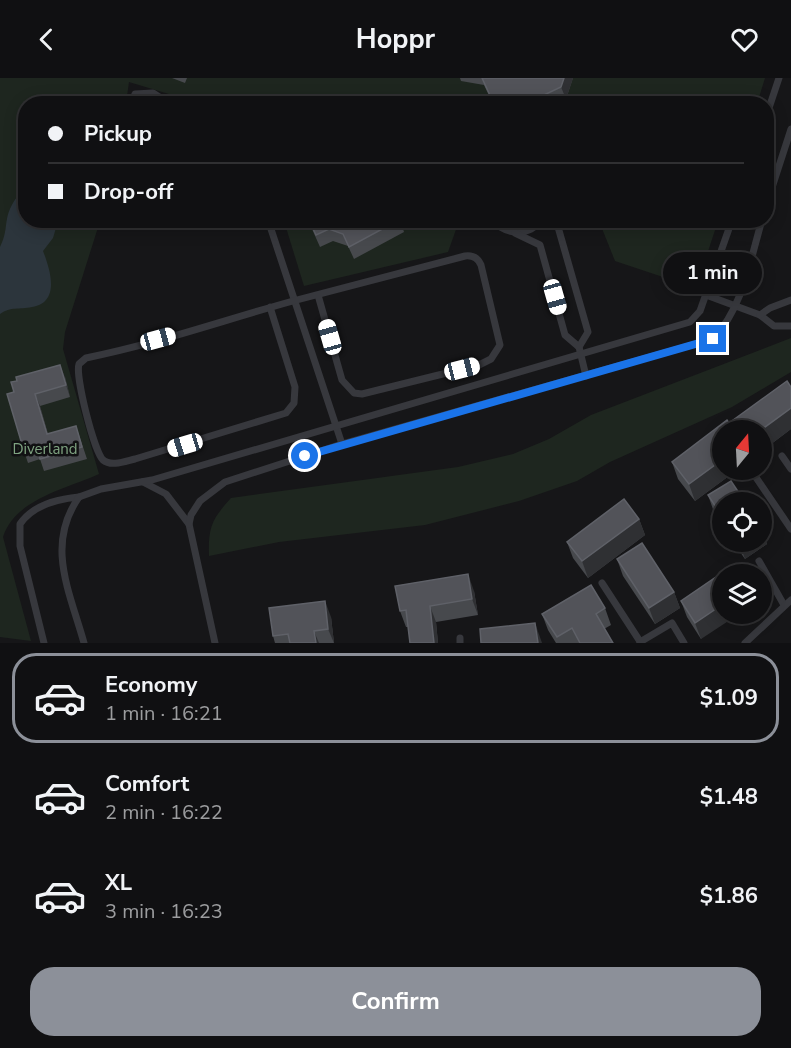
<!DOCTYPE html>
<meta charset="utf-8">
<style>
body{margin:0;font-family:"Nunito Sans",sans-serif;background:#19191b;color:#f1f3f6;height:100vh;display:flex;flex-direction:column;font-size:22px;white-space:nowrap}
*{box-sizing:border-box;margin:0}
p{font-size:20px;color:#9c9d9f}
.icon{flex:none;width:33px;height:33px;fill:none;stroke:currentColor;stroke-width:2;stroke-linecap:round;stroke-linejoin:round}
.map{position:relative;height:565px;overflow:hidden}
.drawer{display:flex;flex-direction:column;background:#101012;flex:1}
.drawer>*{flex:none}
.banner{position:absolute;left:18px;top:18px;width:756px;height:132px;border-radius:24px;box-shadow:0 3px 15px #0003,0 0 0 2px #303032;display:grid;align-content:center;height:132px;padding:0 30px;background:#101012}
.needle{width:39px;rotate:18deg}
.tools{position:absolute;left:712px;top:342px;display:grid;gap:12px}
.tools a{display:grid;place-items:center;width:60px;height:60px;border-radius:50%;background:#101012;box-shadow:0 3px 15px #0003,0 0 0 2px #303032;font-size:30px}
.end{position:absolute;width:27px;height:27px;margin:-14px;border:8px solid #1a73e8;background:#fff;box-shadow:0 0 0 3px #fff}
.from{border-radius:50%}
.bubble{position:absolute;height:42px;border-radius:21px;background:#101012;box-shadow:0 3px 15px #0003,0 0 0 2px #303032;font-size:20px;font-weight:700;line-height:42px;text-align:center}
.car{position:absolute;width:18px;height:36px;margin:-18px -9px;border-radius:8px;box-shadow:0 0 4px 2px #0007;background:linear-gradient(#fff 24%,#345 0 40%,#fff 0 76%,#345 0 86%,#fff 0)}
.banner b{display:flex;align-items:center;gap:21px;height:57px;font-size:22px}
.banner b+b{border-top:2px solid #303032}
.banner i{width:15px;height:15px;background:#f1f3f6}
ul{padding:10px 0 0;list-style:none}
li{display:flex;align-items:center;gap:18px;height:90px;margin:0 12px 9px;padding:0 18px;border:3px solid transparent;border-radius:24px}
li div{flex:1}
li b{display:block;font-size:22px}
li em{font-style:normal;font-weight:700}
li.on{border-color:#8c9099}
li>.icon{width:54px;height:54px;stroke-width:1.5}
.cta{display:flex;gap:12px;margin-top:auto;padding:12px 30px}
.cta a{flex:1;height:69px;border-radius:24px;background:#8c9099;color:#fff;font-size:24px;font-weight:700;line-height:69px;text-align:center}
header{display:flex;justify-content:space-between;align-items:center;height:78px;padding:0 30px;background:#101012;font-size:27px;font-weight:700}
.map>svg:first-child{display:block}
.green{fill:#1e261f}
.water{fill:#2c353c}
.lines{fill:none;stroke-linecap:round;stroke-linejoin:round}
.service{stroke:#37383d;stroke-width:7}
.wall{fill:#47494d}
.shaded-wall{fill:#2f3033}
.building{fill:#525359;stroke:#5f6168;stroke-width:1.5}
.route{stroke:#1a73e8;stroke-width:8}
.labels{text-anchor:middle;stroke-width:5;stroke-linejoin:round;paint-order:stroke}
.park-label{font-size:15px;fill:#7fa381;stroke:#111113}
</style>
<header><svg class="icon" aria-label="back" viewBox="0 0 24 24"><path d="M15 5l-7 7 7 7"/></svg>Hoppr<svg class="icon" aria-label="heart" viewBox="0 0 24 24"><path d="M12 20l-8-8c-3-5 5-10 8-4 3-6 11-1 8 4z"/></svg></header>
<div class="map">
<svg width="791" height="565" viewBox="0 0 791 565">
<rect width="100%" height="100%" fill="#161618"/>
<!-- green -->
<g class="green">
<path d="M0,0h765l-8,26h-555l-73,-22 -3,21 -100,1v116l74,1 -35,111 -2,17 36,125c-33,15 -84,25 -96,63l28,104 -31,-4z"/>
<path d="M284,143h175l-11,31 -144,34z"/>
<path d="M599,143h119l-22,67 -81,-27z"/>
<path d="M791,260v34l-59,35 -122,55 -33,19 -58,20 -94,24 -146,17 -70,14c-1,-29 3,-37 22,-58l227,-31 55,-13 36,-15 42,-24z"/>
</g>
<!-- water -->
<path class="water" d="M20,115h5l1,27 32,1 -5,17 -10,13c7,18 18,51 -11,56 -13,3 -21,-1 -32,7v-67c11,-22 0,-29 20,-54z"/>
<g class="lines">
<!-- service -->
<g class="service">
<path d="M131,26l4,-10 18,-1 17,11"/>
<path d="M766,39l13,-39"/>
<path d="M766,128l25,-77"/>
<path d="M268,142l74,224"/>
<path d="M492,142c13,14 36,18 49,0"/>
<path d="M556,142l32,112 -9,15"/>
<path d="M515,155l25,12 25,90 14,12 7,29"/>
<path d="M706,217l54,20 14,11h17"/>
<path d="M270,229l25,80 -1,16 -8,10 -151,46c-9,2 -24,8 -32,1 -9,-9 -28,-84 -24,-96l7,-6c70,-14 138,-38 207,-57l172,-45c8,-1 13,2 16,9l19,80 -9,14 -12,6 -117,29 -8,-1 -12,-13 -24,-85"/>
<path d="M760,237l10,-7 21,-8"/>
<path d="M782,378l9,13"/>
<path d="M751,392l40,59"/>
<path d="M143,404l23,12 23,30 26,119"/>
<path d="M189,446l2,-9 9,-14 25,-19 117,-38 371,-105c30,-31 37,-79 49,-119"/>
<path d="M759,483l25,44"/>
<path d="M602,505l39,60"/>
<path d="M460,560v5"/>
<path d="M640,564l32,-19 12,20"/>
<path d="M44,565l-24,-97v-22c13,-19 37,-25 59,-27"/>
<path d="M84,565c-14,-51 -39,-98 -5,-146l22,-8 51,-9 538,-158 10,-11 32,-91"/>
<path d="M745,565l46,-43"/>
</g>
</g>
<!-- wall -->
<g class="wall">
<path d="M172,0h15l-2,5z"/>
<path d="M460,0h113l-7,21 -11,5h-62l-9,-19 -23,-4z"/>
<path d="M308,142h92l4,12 -50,27 -6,-13 -15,-5 -13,6z"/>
<path d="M65,299l5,20 -30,9 8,28 28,-8 11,33 -43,12 -4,-12 -12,4 -4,-12 -10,-59z"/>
<path d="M729,345l62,6 -29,22v-21l-39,40h14l-42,31 -17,-22 -6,-17z"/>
<path d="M708,417l15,7v23l-9,-13z"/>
<path d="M639,441l6,16 -57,43 -15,-20 -6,-16z"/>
<path d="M762,452l5,14 -22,15 -12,-17h29z"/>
<path d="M617,481l57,33 6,16 -25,16 -32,-48z"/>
<path d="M742,496l-41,65 -14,-22 -6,-16z"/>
<path d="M474,513l4,24 -42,7 2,21h-28l-2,-16h-2l-6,-16z"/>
<path d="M605,530l6,17 -7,4 9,14h-57l-8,-13 -6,-16z"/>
<path d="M331,539l3,26h-59l-2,-7z"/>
</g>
<!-- shaded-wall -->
<g class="shaded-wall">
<path d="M564,0h9l-7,21 -5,-12z"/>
<path d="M60,287l5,12 5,20 -4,-12z"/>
<path d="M35,316l5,12 11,40 -4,-12z"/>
<path d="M791,330v21l-29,22v-21h-1z"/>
<path d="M723,381v11h14l-42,31 -6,-17z"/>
<path d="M639,441l6,16 -57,43 -6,-17z"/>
<path d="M762,452l5,14 -22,15 -6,-17h23z"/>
<path d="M468,496l6,17 4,24 -6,-16z"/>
<path d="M674,514l6,16 -25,16 -6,-16z"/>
<path d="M325,523l6,16 3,26 -6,-14z"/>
<path d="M723,526v10h16l-38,25 -6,-16z"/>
<path d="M430,528l6,16 2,21h-4z"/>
<path d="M535,545l6,17 1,3h-4z"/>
<path d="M314,553l5,12h-3z"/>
</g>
<!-- building -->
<g class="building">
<path d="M482,0h82l-3,9 -36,17h-31z"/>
<path d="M309,142h90l-50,27 -6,-13 -14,-5 -13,6z"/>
<path d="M60,287l6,20 -31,9 12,40 29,-8 6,21 -42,12 -3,-12 -13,4 -17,-57 7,-2 -3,-10 6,-1 -1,-4z"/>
<path d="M787,303l4,6v21l-30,22h-38v29l-34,25 -17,-22 55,-42 2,3z"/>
<path d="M731,403l14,21h-22v16l-15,-23z"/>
<path d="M624,421l15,20 -57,42 -15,-19z"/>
<path d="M642,465l32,49 -25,16 -32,-49z"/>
<path d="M735,486l7,10h-19v30l-28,19 -14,-22z"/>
<path d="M468,496l4,25 -42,7 4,37h-24l-4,-33 -6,1 -5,-25z"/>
<path d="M591,507l14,23 -9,6 17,29h-33l-8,-15 -15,9 -15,-23z"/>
<path d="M325,523l3,28 -14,2 2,12h-26l-2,-9 -15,2 -4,-28z"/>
<path d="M535,545l3,20h-57l-1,-14z"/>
</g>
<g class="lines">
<!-- route -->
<path class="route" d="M305,378l408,-117"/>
</g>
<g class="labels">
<!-- park labels -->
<g class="park-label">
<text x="45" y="376">Diverland</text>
</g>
</g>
</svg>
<div class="tools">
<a><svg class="needle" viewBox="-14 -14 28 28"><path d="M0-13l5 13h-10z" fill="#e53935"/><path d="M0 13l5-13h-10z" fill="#9c9d9f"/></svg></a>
<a><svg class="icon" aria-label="locate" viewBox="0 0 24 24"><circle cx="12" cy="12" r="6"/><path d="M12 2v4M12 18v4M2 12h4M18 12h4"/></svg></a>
<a><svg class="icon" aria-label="layers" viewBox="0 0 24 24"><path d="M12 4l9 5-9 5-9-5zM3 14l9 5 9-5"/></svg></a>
</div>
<i class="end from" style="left:305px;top:378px"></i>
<i class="end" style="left:713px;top:261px"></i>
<div class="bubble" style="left:663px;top:174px;width:99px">1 min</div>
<i class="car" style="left:555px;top:219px;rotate:164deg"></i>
<i class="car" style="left:330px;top:259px;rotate:344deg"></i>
<i class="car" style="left:158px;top:261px;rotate:75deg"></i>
<i class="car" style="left:462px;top:291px;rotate:76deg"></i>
<i class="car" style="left:185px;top:367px;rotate:253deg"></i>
<div class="banner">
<b><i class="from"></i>Pickup</b>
<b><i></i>Drop-off</b>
</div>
</div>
<section class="drawer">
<ul>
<li class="on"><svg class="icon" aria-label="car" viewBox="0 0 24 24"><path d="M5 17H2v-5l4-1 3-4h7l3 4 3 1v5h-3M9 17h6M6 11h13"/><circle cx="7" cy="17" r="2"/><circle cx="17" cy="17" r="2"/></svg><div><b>Economy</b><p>1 min · 16:21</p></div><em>$1.09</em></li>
<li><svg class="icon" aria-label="car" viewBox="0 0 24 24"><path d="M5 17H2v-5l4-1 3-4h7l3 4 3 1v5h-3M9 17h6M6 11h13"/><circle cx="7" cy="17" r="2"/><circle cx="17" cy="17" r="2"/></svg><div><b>Comfort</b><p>2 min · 16:22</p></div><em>$1.48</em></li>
<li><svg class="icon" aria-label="car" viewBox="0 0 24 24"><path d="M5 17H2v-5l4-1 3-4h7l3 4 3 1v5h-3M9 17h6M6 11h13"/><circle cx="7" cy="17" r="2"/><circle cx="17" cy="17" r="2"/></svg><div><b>XL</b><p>3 min · 16:23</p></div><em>$1.86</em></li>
</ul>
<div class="cta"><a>Confirm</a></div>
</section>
